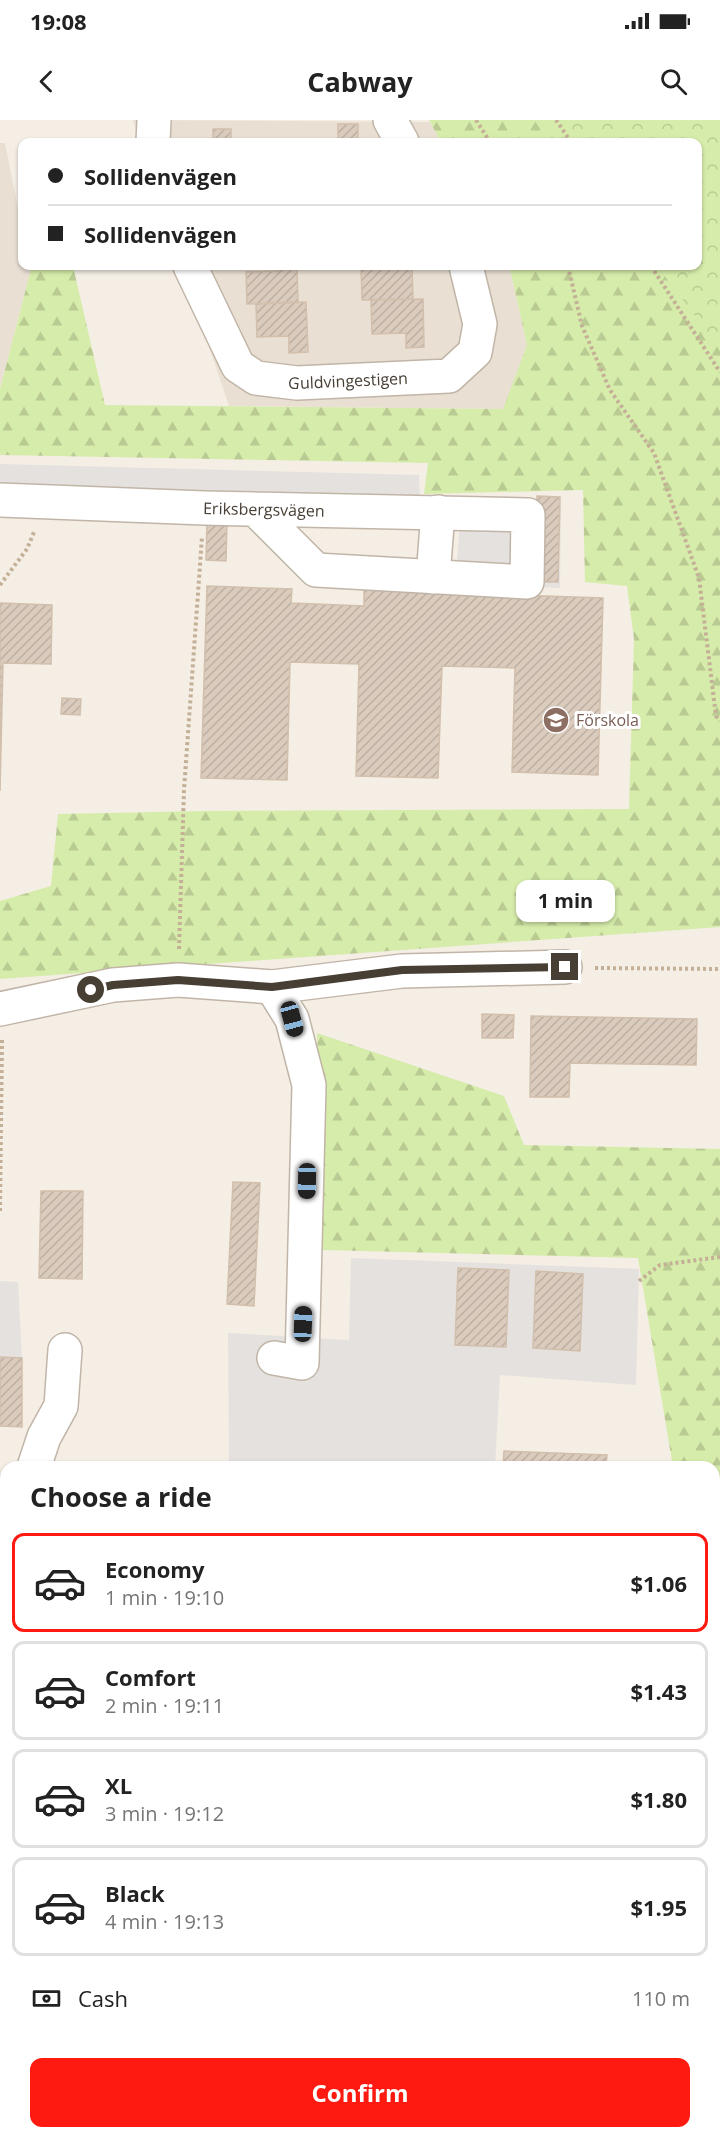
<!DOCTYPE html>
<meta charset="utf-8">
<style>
body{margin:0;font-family:"Open Sans",sans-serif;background:#f2f2f2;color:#222;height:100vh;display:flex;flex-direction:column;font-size:22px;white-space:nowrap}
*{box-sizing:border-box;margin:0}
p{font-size:20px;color:#767676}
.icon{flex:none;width:33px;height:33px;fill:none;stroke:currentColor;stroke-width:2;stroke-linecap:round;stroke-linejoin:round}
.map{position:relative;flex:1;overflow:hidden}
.sheet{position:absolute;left:0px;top:1341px;width:720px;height:678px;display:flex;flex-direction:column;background:#fff;border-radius:18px 18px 0 0;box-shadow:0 2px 4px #0004}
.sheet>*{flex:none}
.guide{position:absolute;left:18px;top:18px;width:684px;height:132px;border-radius:12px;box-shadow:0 2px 4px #0004;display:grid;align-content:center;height:132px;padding:0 30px;background:#fff}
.end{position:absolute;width:27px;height:27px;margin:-14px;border:8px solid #473e34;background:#fff;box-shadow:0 0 0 3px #fff}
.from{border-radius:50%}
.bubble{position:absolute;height:42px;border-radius:12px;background:#fff;box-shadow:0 2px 4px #0004;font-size:20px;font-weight:700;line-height:42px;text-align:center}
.car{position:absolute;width:18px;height:36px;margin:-18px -9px;border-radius:8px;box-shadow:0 0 4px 2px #0007;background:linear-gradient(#222 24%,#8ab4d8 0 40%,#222 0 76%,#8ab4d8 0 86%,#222 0)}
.guide b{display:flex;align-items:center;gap:21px;height:57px;font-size:22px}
.guide b+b{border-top:2px solid #e0e0e0}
.guide i{width:15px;height:15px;background:#222}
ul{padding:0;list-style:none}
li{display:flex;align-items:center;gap:18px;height:99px;margin:0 12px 9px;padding:0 18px;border:3px solid #e0e0e0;border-radius:12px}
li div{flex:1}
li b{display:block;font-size:22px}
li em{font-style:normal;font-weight:700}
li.selected{border-color:#ff1a11}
li>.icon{width:54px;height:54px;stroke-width:1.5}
h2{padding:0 30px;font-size:27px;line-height:72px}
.pay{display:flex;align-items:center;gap:15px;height:66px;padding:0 30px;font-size:22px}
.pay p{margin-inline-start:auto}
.button{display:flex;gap:12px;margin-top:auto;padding:12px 30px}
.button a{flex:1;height:69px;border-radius:12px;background:#ff1a11;color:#fff;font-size:24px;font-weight:700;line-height:69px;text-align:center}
.status{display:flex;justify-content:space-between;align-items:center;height:42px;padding:0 30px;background:#fff;direction:ltr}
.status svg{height:16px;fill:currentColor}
header{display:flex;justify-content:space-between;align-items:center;height:78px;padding:0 30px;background:#fff;font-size:27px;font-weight:700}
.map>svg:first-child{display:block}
.residential{fill:#e9dfd3}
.forest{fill:url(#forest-firs)}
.park{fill:url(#park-crowns)}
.parking{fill:#e5e1de}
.building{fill:url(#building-hatch);stroke:#d2bfac;stroke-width:1.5}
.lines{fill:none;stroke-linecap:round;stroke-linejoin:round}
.minor-casing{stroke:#c1b5a7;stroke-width:36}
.path{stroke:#c4af97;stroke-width:4;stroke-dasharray:3 3;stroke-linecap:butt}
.minor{stroke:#fff;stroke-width:33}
.route{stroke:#473e34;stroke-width:8}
.labels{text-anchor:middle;stroke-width:6;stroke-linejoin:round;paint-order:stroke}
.street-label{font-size:16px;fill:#473e34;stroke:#fff}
.education-label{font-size:16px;fill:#785e54;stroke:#fff;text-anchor:start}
</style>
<div class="status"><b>19:08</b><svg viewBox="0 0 49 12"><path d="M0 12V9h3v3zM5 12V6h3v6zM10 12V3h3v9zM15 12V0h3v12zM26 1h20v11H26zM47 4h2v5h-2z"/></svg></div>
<header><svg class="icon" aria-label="back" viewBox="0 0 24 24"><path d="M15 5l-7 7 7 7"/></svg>Cabway<svg class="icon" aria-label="search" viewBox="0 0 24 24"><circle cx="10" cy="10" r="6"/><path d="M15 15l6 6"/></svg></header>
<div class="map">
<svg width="720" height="2019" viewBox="0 0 720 2019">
<defs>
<pattern id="forest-firs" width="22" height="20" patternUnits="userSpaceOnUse" patternTransform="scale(1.5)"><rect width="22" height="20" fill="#d6ecaa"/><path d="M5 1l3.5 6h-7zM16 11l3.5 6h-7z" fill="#b9cb93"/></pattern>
<pattern id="park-crowns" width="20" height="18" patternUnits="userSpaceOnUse" patternTransform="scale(1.5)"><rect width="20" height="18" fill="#d6ecaa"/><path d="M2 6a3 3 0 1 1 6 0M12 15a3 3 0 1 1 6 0" fill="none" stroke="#b9cb93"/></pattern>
<pattern id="building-hatch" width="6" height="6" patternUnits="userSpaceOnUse" patternTransform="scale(1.5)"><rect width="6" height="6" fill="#dacbbd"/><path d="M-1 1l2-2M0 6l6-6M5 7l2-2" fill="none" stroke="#bcafa3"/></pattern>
</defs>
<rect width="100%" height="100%" fill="#f4eee5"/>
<!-- residential -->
<g class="residential">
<path d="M133,0l297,2 11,20h-301z"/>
<path d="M0,23h5l17,85v38h8l1,3 -31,119z"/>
<path d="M182,146h325l4,7 16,72 -23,64 -275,-3z"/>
</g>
<!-- forest -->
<g class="forest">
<path d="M429,0h291v807l-720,52v-78l51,-15 7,-72 147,-3 424,-2 5,-170 -7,-53 -42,-4 -2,-92 -159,4 4,-31 -428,-8v-66l31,-120 42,-3 32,139 398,4 24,-64 -16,-72 -4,-7h191v-124h-257z"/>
<path d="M317,913l187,63 20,49 196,4v600l-6,-36v-246h-41l-35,-209 -315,-8z"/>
<path d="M720,1672v347h-720v-192h6v186h708v-298z"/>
</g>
<!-- park -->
<path class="park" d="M548,0h172v229l-63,-83h41v-124h-133z"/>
<!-- parking -->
<g class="parking">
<path d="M0,344l419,11 1,23 -420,-13z"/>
<path d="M462,380l99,4 -1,84 -105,-5z"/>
<path d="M351,1138l288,11 -3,116 -136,-10 -5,92h-266l-1,-134 121,7z"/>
<path d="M0,1161l18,1 4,76 -22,-1z"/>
</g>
<!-- building -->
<g class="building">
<path d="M338,4h20v18h-50v-1h30z"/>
<rect x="213" y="9" width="18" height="13"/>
<path d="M278,146h19l1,36 -51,2 -1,-32 32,-1z"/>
<path d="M394,146h18l1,33 -51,1 -1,-33z"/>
<path d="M423,179l1,48 -18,1v-15l-34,1 -1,-34z"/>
<path d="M306,182l2,50 -19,1v-17l-32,1 -1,-33z"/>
<path d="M537,376l23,1 -2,85h-23z"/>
<path d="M207,401l20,1 -1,39 -20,-1z"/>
<path d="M207,466l85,3 -1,14 73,3v-16l239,8 -5,177 -86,-3 3,-104 -73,-2 -4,112 -82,-2 3,-112 -69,-2 -3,118 -86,-2z"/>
<path d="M0,483l52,2 -1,59 -48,-1 -3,128z"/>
<path d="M62,578l19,1 -1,16 -19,-1z"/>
<path d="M482,894l32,1 -1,23h-31z"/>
<path d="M531,896l166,3 -1,46 -126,-2 -1,34h-39z"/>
<path d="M233,1062l27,1 -6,123 -27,-2z"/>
<path d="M41,1071h42l-1,88 -43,-1z"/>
<path d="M458,1148l51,2 -3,77 -51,-2z"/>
<path d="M536,1151l47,3 -3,77 -47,-3z"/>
<path d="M0,1237l22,1v69l-22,-1z"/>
<path d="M504,1331l103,4 -1,12h-103z"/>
<rect x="0" y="1506" width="6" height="263"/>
</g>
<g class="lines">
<defs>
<g id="minor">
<path d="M390,0l12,22"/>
<path d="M153,22l1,-22"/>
<path id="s1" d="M190,146l48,100 18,12 41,5 152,-7 26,-24 5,-28 -14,-58"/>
<path id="s2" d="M0,380l204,8 324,7 -1,67 -211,-12 -61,-61"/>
<path d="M433,457l5,-65"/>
<path d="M272,867l20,32 17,66 -7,278 -28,-5"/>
<path d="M0,889l113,-24 65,-5 94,7 130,-16 163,-4"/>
<path d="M34,1347l10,-30 17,-31 4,-56"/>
</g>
</defs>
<!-- minor casing -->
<use href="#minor" class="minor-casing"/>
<!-- path -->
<g class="path">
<path d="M476,0l14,22"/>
<path d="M556,0l15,22"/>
<path d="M568,146l14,60 28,64 44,63 45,125 17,138 4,5"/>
<path d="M651,146l69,106"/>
<path d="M0,465l27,-36 7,-17"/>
<path d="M179,829l5,-159 18,-253"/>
<path d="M595,848l125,1"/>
<path d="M0,1091l2,-171"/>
<path d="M639,1161l21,-16 60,-8"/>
<path d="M0,1832l6,-2"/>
<path d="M714,1842l6,3"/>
<path d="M0,1924l6,-3"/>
<path d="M714,1959h6"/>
<path d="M139,2019h6"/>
<path d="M330,2019l45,-4 48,4"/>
</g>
<!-- minor -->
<use href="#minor" class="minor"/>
</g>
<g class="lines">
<!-- route -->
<path class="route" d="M91,870l22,-5 65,-5 94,7 130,-17 163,-3"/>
</g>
<!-- icons -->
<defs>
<symbol id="school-disc" viewBox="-11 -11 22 22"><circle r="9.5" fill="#8d6e63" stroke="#fff"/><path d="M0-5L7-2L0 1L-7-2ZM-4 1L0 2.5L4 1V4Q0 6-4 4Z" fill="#fff"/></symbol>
</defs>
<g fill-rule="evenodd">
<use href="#school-disc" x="541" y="585" width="30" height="30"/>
</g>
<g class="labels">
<!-- street labels -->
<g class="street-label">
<text dy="6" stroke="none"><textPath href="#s1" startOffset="225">Guldvingestigen</textPath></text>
<text dy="6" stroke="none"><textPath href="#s2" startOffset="264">Eriksbergsvägen</textPath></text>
</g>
<!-- education labels -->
<g class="education-label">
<text x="576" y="606">Förskola</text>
</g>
</g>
</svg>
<i class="end from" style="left:91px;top:870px"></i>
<i class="end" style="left:565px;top:847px"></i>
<div class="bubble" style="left:516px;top:760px;width:99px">1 min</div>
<i class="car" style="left:292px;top:899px;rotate:165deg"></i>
<i class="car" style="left:307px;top:1061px;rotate:181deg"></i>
<i class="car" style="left:303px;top:1204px;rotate:2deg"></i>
<div class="guide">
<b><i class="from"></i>Sollidenvägen</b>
<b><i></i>Sollidenvägen</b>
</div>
<section class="sheet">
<h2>Choose a ride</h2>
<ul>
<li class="selected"><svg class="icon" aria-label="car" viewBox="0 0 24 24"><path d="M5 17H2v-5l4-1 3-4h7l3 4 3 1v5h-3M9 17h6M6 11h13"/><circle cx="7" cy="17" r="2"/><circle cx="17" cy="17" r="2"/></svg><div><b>Economy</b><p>1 min · 19:10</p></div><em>$1.06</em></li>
<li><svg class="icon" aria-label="car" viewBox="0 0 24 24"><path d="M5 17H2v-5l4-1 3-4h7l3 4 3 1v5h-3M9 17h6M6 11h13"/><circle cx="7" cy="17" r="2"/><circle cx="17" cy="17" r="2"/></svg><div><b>Comfort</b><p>2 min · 19:11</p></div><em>$1.43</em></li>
<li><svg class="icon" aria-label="car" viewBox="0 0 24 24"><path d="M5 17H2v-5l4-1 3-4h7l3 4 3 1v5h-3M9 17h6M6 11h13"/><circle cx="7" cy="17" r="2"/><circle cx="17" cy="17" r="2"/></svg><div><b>XL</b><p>3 min · 19:12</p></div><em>$1.80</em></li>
<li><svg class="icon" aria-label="car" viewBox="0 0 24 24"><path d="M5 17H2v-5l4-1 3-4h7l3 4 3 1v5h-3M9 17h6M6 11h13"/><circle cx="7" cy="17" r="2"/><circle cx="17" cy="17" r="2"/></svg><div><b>Black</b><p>4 min · 19:13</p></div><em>$1.95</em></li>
</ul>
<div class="pay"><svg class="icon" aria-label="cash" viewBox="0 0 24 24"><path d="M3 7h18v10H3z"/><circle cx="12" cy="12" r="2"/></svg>Cash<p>110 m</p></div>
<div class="button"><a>Confirm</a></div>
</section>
</div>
